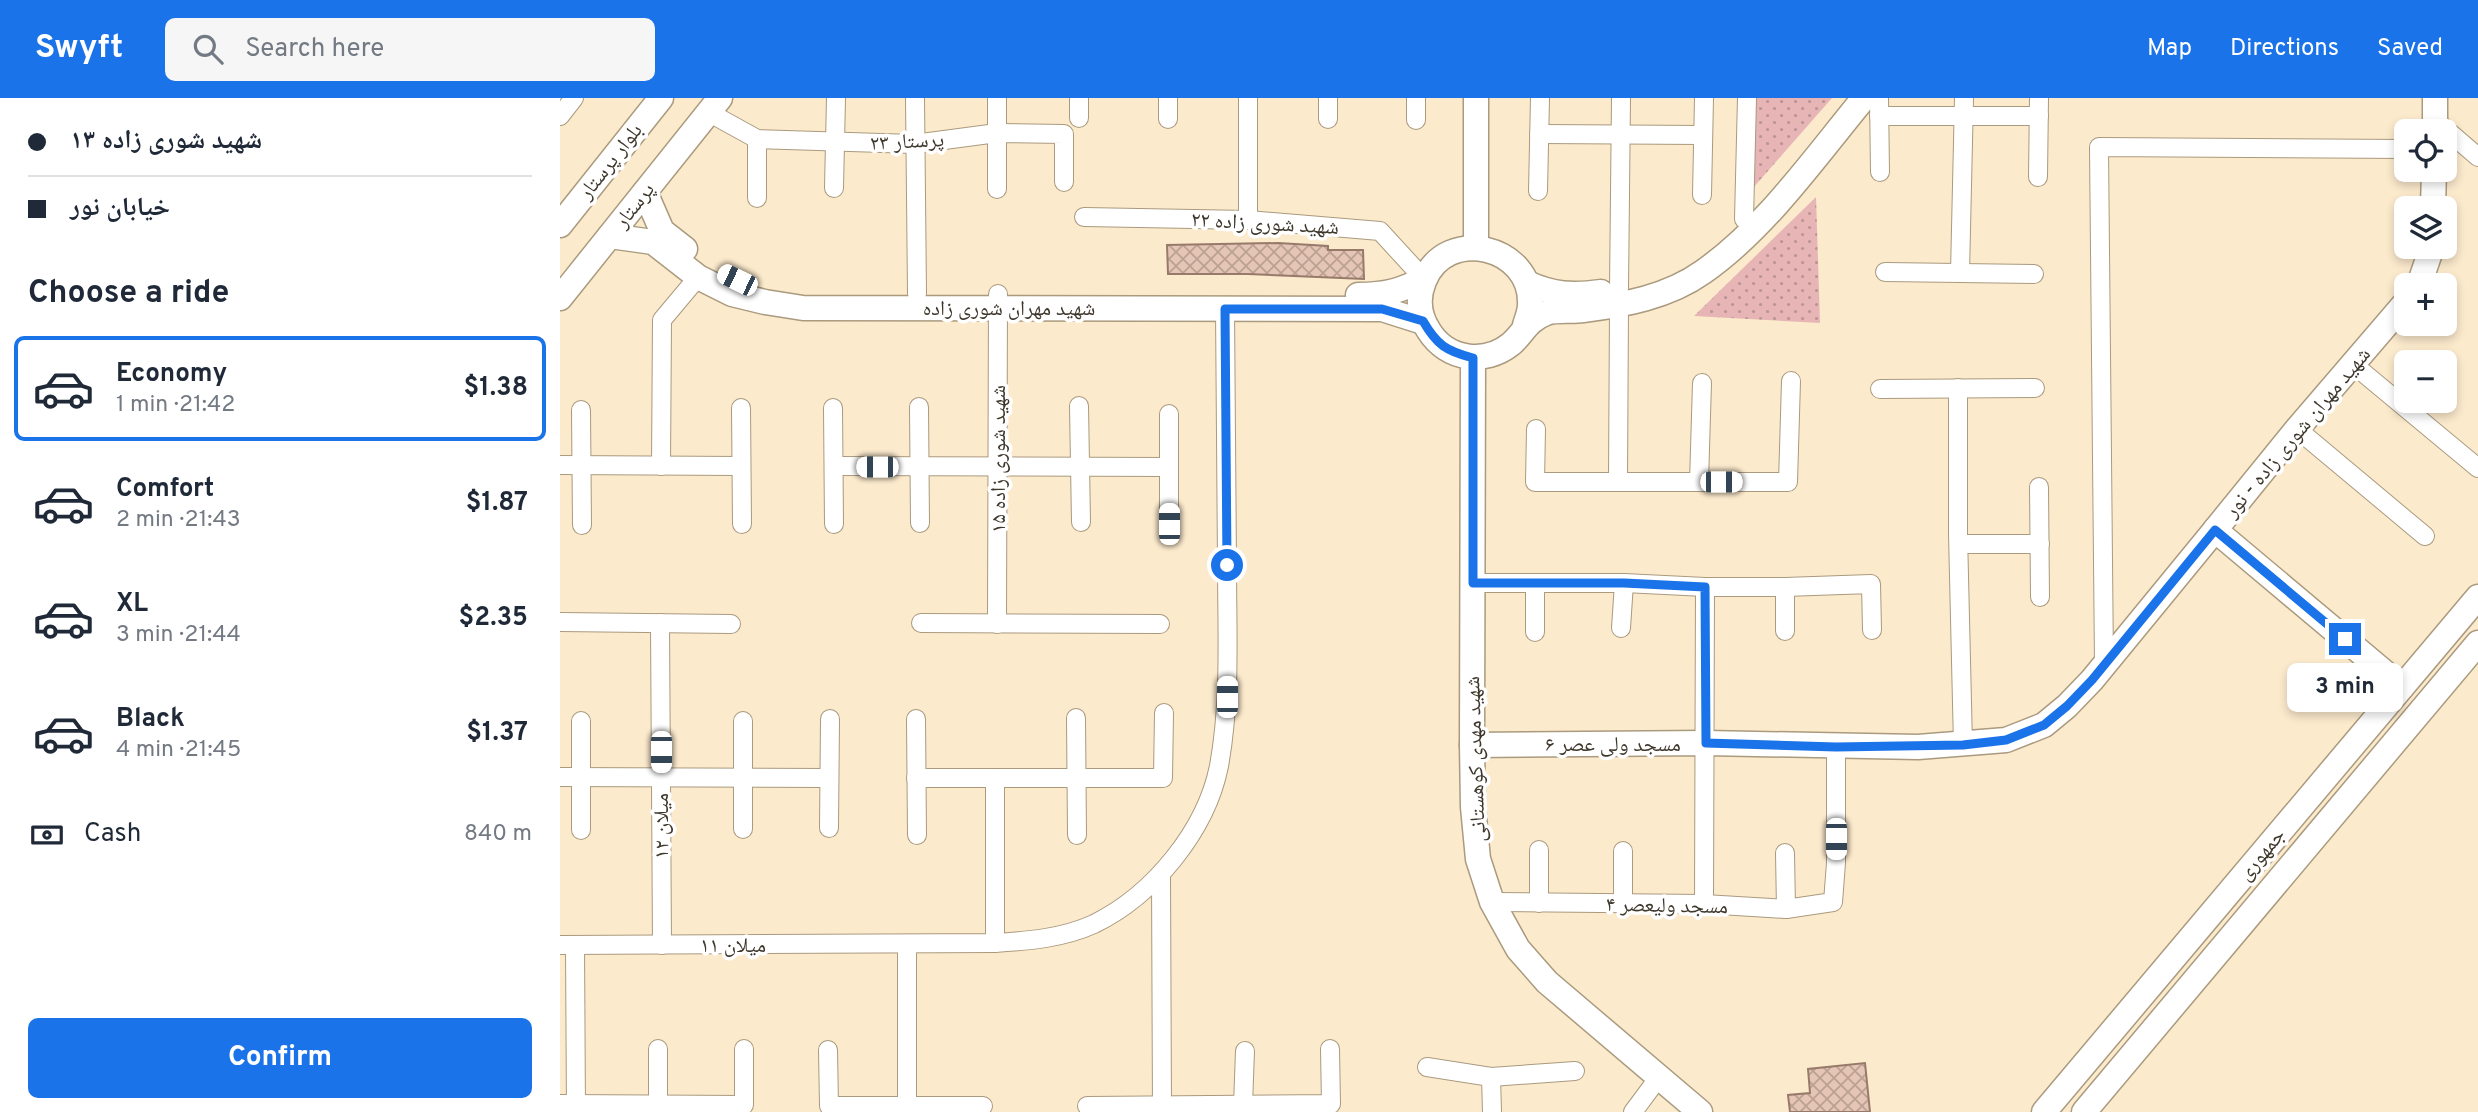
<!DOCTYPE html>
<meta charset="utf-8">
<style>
body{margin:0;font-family:Overpass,"Noto Naskh Arabic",sans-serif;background:#f6f6f7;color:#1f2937;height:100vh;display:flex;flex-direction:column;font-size:26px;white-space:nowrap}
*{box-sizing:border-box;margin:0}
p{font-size:23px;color:#747a83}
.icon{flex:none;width:38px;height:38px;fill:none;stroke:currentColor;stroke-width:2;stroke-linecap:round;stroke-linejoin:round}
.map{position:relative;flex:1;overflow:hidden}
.panel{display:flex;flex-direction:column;background:#fff;width:560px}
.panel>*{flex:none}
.banner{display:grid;align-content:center;height:154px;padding:0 28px;background:#fff}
.buttons{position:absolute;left:1834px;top:21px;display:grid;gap:14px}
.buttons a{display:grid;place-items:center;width:63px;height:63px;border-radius:10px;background:#fff;box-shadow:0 4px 10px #0003;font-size:35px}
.end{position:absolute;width:32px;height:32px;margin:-16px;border:9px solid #1a73e8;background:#fff;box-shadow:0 0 0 4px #fff}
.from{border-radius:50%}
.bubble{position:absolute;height:49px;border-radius:10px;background:#fff;box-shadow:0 4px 10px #0003;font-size:23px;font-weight:700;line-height:49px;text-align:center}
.car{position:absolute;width:21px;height:42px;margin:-21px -10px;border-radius:9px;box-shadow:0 0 5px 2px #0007;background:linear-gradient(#fff 24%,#345 0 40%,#fff 0 76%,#345 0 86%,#fff 0)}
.banner b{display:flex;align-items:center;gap:24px;height:66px;font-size:26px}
.banner b+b{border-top:2px solid #e0e1e3}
.banner i{width:18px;height:18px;background:#1f2937}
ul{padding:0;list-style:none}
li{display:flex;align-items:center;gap:21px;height:105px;margin:0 14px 10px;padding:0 14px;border:4px solid transparent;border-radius:10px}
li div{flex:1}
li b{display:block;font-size:26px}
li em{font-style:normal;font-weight:700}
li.selected{border-color:#1a73e8}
li>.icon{width:63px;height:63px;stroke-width:1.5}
h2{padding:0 28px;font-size:32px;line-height:84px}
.pay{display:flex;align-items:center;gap:18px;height:77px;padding:0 28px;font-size:26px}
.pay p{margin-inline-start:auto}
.action{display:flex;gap:14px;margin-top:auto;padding:14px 28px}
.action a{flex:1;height:80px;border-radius:10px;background:#1a73e8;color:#fff;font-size:28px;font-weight:700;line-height:80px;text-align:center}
header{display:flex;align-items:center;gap:42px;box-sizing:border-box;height:98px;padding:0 35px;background:#1a73e8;color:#fff}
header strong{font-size:33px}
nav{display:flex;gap:38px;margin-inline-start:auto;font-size:24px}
.search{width:490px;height:63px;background:#f6f6f7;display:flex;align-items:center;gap:18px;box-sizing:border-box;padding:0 24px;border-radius:10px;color:#747a83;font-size:26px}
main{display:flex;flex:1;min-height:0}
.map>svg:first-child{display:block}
.grass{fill:url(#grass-dots)}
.building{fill:url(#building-cross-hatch);stroke:#987a6b;stroke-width:2}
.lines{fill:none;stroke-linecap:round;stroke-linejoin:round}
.street-casing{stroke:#aa9a7e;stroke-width:20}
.secondary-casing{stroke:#aa9a7e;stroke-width:27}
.street{stroke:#fff;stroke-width:18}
.secondary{stroke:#fff;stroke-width:24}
.route{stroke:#1a73e8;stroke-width:9}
.labels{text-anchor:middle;stroke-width:7;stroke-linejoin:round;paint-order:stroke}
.street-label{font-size:21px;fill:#3e372c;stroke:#fff}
</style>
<header>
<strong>Swyft</strong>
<div class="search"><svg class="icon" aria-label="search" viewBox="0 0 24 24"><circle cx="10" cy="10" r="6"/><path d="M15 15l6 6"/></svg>Search here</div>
<nav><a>Map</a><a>Directions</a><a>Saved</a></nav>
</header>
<main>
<section class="panel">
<div class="banner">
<b><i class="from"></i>شهید شوری زاده ۱۳</b>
<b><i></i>خیابان نور</b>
</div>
<h2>Choose a ride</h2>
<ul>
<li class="selected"><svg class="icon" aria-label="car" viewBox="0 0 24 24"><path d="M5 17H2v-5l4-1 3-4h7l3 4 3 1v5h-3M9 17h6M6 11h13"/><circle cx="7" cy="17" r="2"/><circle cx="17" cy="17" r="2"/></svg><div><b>Economy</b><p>1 min · 21:42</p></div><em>$1.38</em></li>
<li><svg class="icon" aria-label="car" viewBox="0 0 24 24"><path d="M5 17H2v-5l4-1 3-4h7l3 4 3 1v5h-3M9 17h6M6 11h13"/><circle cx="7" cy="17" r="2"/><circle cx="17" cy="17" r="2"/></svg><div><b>Comfort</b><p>2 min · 21:43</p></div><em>$1.87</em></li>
<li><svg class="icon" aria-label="car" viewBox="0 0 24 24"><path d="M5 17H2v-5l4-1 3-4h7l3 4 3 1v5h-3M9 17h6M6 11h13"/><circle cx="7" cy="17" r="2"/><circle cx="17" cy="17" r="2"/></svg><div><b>XL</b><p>3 min · 21:44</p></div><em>$2.35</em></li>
<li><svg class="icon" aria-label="car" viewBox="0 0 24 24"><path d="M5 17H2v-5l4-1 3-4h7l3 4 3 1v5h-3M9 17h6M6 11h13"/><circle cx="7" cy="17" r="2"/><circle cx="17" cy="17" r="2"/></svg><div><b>Black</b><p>4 min · 21:45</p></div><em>$1.37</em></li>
</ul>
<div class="pay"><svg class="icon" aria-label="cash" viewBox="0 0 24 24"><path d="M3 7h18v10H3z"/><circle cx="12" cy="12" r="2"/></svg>Cash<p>840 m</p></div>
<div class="action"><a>Confirm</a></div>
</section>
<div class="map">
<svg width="1918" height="1014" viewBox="0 0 1918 1014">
<defs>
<pattern id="grass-dots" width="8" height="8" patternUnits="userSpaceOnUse" patternTransform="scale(1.75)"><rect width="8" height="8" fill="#e7b5b6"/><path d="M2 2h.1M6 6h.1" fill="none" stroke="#bd9494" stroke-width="1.8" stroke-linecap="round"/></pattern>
<pattern id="building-cross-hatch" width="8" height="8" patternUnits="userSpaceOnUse" patternTransform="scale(1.75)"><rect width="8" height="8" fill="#e5c5b5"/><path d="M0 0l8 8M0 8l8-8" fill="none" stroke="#bba193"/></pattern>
</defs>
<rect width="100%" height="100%" fill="#fceacd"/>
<!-- grass -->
<g class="grass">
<path d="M1196,0h76l-79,90z"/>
<path d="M1256,99l4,126 -126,-7z"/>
</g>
<!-- building -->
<g class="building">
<path d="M718,145l50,3v4h35l1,29 -116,-5h-80l-1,-29z"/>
<path d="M1305,965l5,49h-80l-2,-17 22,-2 -2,-24z"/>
</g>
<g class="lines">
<defs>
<g id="street">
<path d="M355,0l2,196"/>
<path d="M437,0v91"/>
<path d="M519,0v20"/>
<path d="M768,0v21"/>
<path d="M856,0v22"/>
<path d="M1319,0l1,74"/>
<path d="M148,14l49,27 157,5 83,-11 67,1v48"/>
<path d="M0,18l14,-18"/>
<path d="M1319,18h160"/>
<path d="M608,21v-21"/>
<path d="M1875,22l43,37"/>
<path d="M979,36l164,1"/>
<path d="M1478,79l1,-79"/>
<path d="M274,90l2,-90"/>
<path d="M978,93l2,-93"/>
<path d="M1142,97l2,-97"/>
<path d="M197,100v-59"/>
<path d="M524,119l164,3 132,11 44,48"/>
<path d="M1184,121l3,-121"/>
<path d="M688,122v-122"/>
<path d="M1325,174l149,2"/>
<path d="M1400,175l4,-175"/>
<path d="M1059,191l2,-191"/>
<path d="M1794,267l124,103"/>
<path d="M1398,290v146l5,211"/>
<path d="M1320,291l155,-1"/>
<path d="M519,308l2,116"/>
<path d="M359,309l1,116"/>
<path d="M181,310l1,116"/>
<path d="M273,310l1,116"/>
<path d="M21,312l1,115"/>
<path d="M609,316v110"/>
<path d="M976,331l-1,53h253l3,-101"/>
<path d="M1737,331l128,107"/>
<path d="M0,367l181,1"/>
<path d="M101,368l1,-146 36,-43"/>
<path d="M274,368l335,1"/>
<path d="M1058,383l1,-175"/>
<path d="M1139,384l3,-99"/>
<path d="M1479,389l1,110"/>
<path d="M1400,446h80"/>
<path d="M913,485h151l81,4h80l86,-3 1,46"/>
<path d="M0,524l171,2"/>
<path d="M100,525l2,322"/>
<path d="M361,525l239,1"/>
<path d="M437,526l1,-330"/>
<path d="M1061,530l3,-45"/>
<path d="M1225,533v-44"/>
<path d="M975,534v-49"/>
<path d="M1544,566l-5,-517 307,2"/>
<path d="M516,620l1,117"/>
<path d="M356,621l1,116"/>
<path d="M0,679l269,1"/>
<path d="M356,680h247l1,-65"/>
<path d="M269,730l1,-109"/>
<path d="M183,731v-108"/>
<path d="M21,732v-109"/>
<path d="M979,752v53"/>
<path d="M601,778l1,236"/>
<path d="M932,804l212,2 82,5 -1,-56"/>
<path d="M1063,806v-53"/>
<path d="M1144,806l1,-317"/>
<path d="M1226,811l47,-7 3,-39v-116"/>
<path d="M435,845v-165"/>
<path d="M0,847l435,-2c34,-2 68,-5 99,-19 59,-29 112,-93 125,-158 12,-66 8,-135 8,-202 -1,-85 -1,-170 -2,-255"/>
<path d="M15,847l1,167"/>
<path d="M268,952l1,56h154"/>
<path d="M867,969l64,10 84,-6"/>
<path d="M931,979l1,35"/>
<path d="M0,1006l184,1v-56"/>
<path d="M98,1007v-56"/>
<path d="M683,1007l2,-54"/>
<path d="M347,1008v-162"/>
<path d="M527,1008l244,-2 -1,-55"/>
<path d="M1073,1014l26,-35"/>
</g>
<g id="secondary">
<path d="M916,0v149"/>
<path d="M1875,0v33"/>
<path d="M85,94l17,39 23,18"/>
<path d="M1873,110l1,-38"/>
<path d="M0,127l101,-127"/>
<path d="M50,138l43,6 45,35 34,17 33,8 38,6 579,1 41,13"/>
<path d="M967,185c27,12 45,13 74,9"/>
<path d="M1859,187l13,-38"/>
<path d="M798,197c28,0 42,-4 66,-16"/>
<path d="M0,200l160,-200"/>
<path d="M965,227c2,-6 5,-14 5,-20 3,-59 -84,-80 -106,-24 -7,17 -5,35 5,50 18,29 56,34 82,13 13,-11 15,-23 35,-31 11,-4 26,-1 37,-3 41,-5 85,-13 120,-38 63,-44 112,-115 161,-174"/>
<path d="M913,260l-1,387 1,62 5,52 14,43 26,47 29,33 153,130"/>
<path d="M1655,432l82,-101 109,-127"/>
<path d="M912,647l234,-2 212,4 88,-7 38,-15 23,-19 25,-26 123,-150 187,157"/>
<path d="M1484,1014l434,-515"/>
<path d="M1524,1014l394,-469"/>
</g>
</defs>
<!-- street casing -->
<use href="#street" class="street-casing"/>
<!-- secondary casing -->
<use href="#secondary" class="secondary-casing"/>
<!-- street -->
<use href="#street" class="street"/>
<!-- secondary -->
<use href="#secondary" class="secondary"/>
</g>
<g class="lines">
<!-- route -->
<path class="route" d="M667,467l-2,-256h157l41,12c14,24 23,30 50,37v225h151l81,4 1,156 130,4 127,-2 43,-5 38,-15 23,-19 25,-26 123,-150 130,109"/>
</g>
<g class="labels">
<!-- street labels -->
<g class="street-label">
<text transform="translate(347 43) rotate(-3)" y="7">پرستار ۲۳</text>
<text transform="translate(50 63) rotate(-52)" y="7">بلوار پرستار</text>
<text transform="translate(74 107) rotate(-52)" y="7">پرستار</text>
<text transform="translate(705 125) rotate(3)" y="7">شهید شوری زاده ۲۲</text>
<text x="449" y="217">شهید مهران شوری زاده</text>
<text transform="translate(1737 334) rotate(-50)" y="7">شهید مهران شوری زاده - نور</text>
<text transform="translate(438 361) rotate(-90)" y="7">شهید شوری زاده ۱۵</text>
<text x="1053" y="653">مسجد ولی عصر ۶</text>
<text transform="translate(915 661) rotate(-92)" y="7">شهید مهدی کوهستانی</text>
<text transform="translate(101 728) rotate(-90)" y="7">میلان ۱۲</text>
<text transform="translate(1701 756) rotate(-50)" y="7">جمهوری</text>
<text transform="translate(1107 807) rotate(1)" y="7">مسجد ولیعصر ۴</text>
<text x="173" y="854">میلان ۱۱</text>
</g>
</g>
</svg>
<div class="buttons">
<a><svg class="icon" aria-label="locate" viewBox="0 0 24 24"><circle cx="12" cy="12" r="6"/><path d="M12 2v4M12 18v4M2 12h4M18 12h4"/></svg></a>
<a><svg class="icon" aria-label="layers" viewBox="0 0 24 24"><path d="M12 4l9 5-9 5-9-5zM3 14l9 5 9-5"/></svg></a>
<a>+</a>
<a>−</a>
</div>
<i class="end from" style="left:667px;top:467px"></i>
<i class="end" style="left:1785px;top:541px"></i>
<div class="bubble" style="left:1727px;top:565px;width:116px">3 min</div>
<i class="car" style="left:177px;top:182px;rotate:296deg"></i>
<i class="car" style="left:317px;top:369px;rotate:270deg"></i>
<i class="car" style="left:1161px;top:384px;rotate:90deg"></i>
<i class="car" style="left:609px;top:426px;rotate:0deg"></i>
<i class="car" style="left:667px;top:599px;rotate:0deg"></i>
<i class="car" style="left:101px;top:654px;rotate:180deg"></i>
<i class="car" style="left:1276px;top:741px;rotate:180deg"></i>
</div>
</main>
